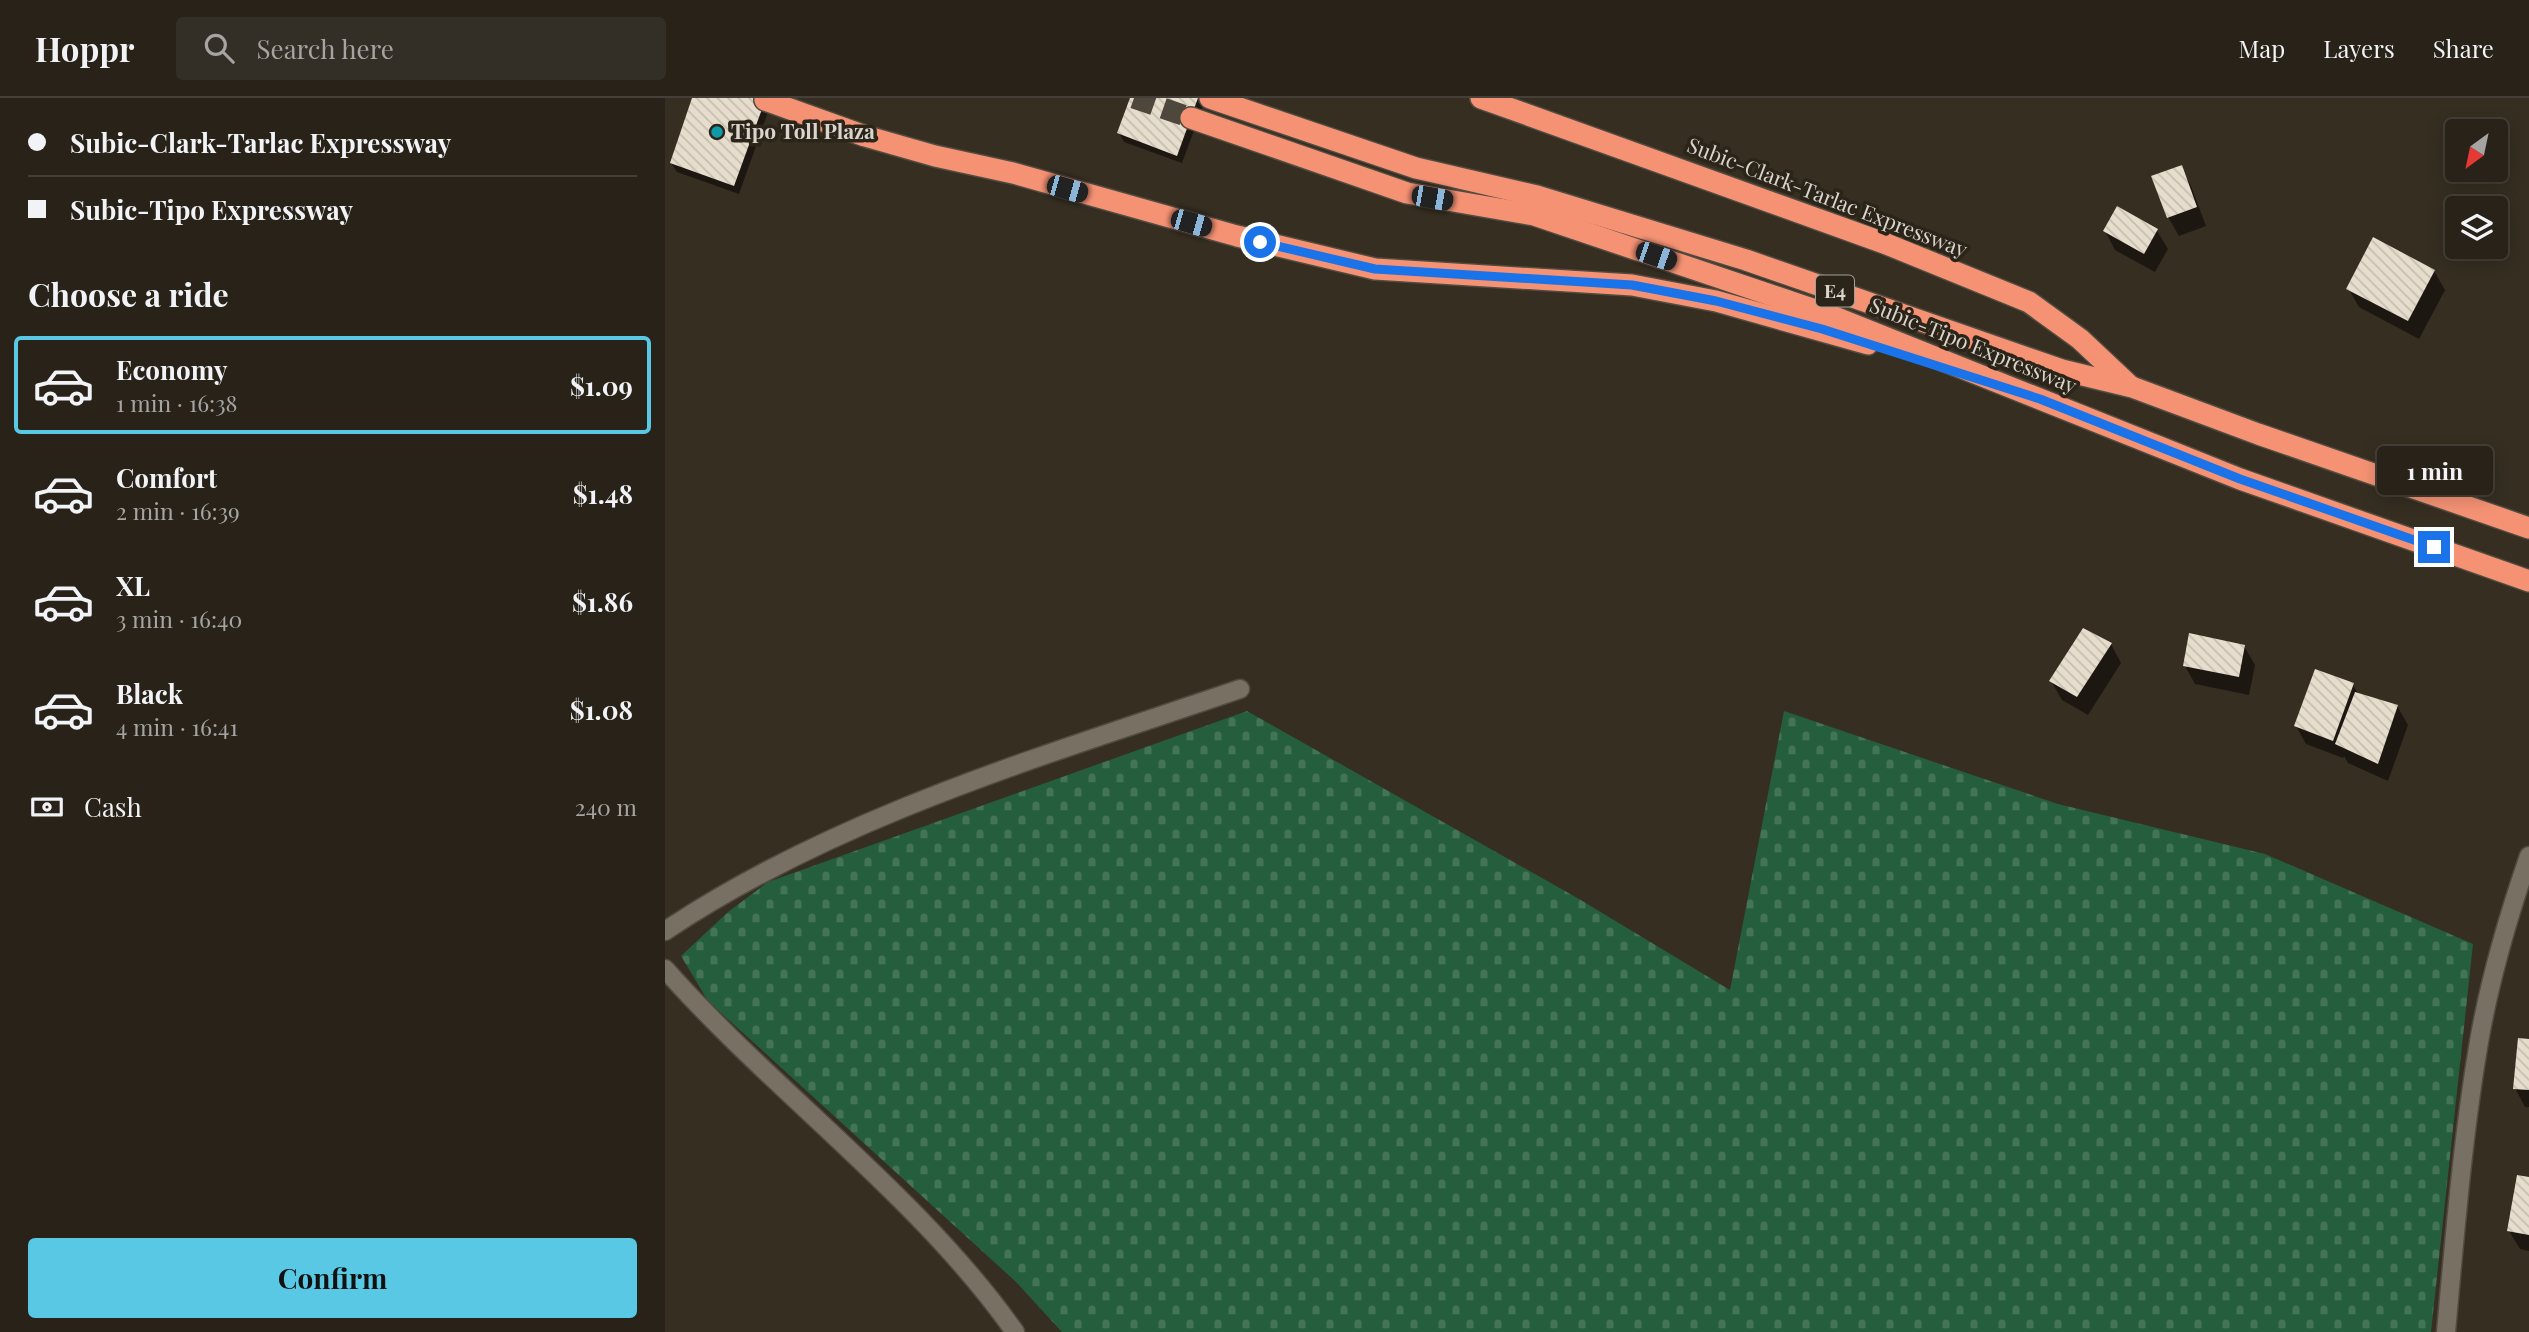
<!DOCTYPE html>
<meta charset="utf-8">
<style>
body{margin:0;font-family:"Playfair Display",serif;background:#342f26;color:#f1f3f6;height:100vh;display:flex;flex-direction:column;font-size:26px;white-space:nowrap}
*{box-sizing:border-box;margin:0}
p{font-size:23px;color:#a5a4a2}
.icon{flex:none;width:38px;height:38px;fill:none;stroke:currentColor;stroke-width:2;stroke-linecap:round;stroke-linejoin:round}
.map{position:relative;flex:1;overflow:hidden}
.sheet{display:flex;flex-direction:column;background:#282219;width:665px}
.sheet>*{flex:none}
.guide{display:grid;align-content:center;height:154px;padding:0 28px;background:#282219}
.needle{width:46px;rotate:213deg}
.tools{position:absolute;left:1780px;top:21px;display:grid;gap:14px}
.tools a{display:grid;place-items:center;width:63px;height:63px;border-radius:7px;background:#282219;box-shadow:0 4px 18px #0003,0 0 0 2px #443f38;font-size:35px}
.end{position:absolute;width:32px;height:32px;margin:-16px;border:9px solid #1a73e8;background:#fff;box-shadow:0 0 0 4px #fff}
.from{border-radius:50%}
.bubble{position:absolute;height:49px;border-radius:7px;background:#282219;box-shadow:0 4px 18px #0003,0 0 0 2px #443f38;font-size:23px;font-weight:700;line-height:49px;text-align:center}
.car{position:absolute;width:21px;height:42px;margin:-21px -10px;border-radius:9px;box-shadow:0 0 5px 2px #0007;background:linear-gradient(#222 24%,#8ab4d8 0 40%,#222 0 76%,#8ab4d8 0 86%,#222 0)}
.guide b{display:flex;align-items:center;gap:24px;height:66px;font-size:26px}
.guide b+b{border-top:2px solid #443f38}
.guide i{width:18px;height:18px;background:#f1f3f6}
ul{padding:0;list-style:none}
li{display:flex;align-items:center;gap:21px;height:98px;margin:0 14px 10px;padding:0 14px;border:4px solid transparent;border-radius:7px}
li div{flex:1}
li b{display:block;font-size:26px}
li em{font-style:normal;font-weight:700}
li.active{border-color:#58c8e4}
li>.icon{width:63px;height:63px;stroke-width:1.5}
h2{padding:0 28px;font-size:32px;line-height:84px}
.pay{display:flex;align-items:center;gap:18px;height:77px;padding:0 28px;font-size:26px}
.pay p{margin-inline-start:auto}
.cta{display:flex;gap:14px;margin-top:auto;padding:14px 28px}
.cta a{flex:1;height:80px;border-radius:7px;background:#58c8e4;color:#111;font-size:28px;font-weight:700;line-height:80px;text-align:center}
header{display:flex;align-items:center;gap:42px;box-sizing:border-box;height:98px;padding:0 35px;background:#282219;border-bottom:2px solid #443f38}
header strong{font-size:33px}
nav{display:flex;gap:38px;margin-inline-start:auto;font-size:24px}
.search{width:490px;height:63px;background:#342f26;display:flex;align-items:center;gap:18px;box-sizing:border-box;padding:0 24px;border-radius:7px;color:#a5a4a2;font-size:26px}
main{display:flex;flex:1;min-height:0}
.map>svg:first-child{display:block}
.cemetery{fill:url(#cemetery-stones)}
.shadow{fill:#0007}
.building{fill:url(#building-back-hatch)}
.lines{fill:none;stroke-linecap:round;stroke-linejoin:round}
.highway-tunnel{stroke:#4e473b;stroke-width:21;stroke-dasharray:21 10;stroke-linecap:butt}
.minor-casing{stroke:#514b41;stroke-width:21}
.highway-casing{stroke:#514b41;stroke-width:24}
.minor{stroke:#787062;stroke-width:18}
.highway{stroke:#f59274;stroke-width:21}
.route{stroke:#1a73e8;stroke-width:9}
.culture-dot{fill:#0f9aa8;stroke:#2b2418;stroke-width:2.5}
.labels{text-anchor:middle;stroke-width:7;stroke-linejoin:round;paint-order:stroke}
.shield{fill:#2b2418;stroke:#a59f97;stroke-width:2}
.shield-label{font-size:19px;font-weight:bold;fill:#d9d4cd}
.poi-label{font-size:21px;font-weight:bold;fill:#d9d4cd;stroke:#2b2418;text-anchor:start}
.street-label{font-size:21px;fill:#d9d4cd;stroke:#2b2418}
</style>
<header>
<strong>Hoppr</strong>
<div class="search"><svg class="icon" aria-label="search" viewBox="0 0 24 24"><circle cx="10" cy="10" r="6"/><path d="M15 15l6 6"/></svg>Search here</div>
<nav><a>Map</a><a>Layers</a><a>Share</a></nav>
</header>
<main>
<section class="sheet">
<div class="guide">
<b><i class="from"></i>Subic-Clark-Tarlac Expressway</b>
<b><i></i>Subic-Tipo Expressway</b>
</div>
<h2>Choose a ride</h2>
<ul>
<li class="active"><svg class="icon" aria-label="car" viewBox="0 0 24 24"><path d="M5 17H2v-5l4-1 3-4h7l3 4 3 1v5h-3M9 17h6M6 11h13"/><circle cx="7" cy="17" r="2"/><circle cx="17" cy="17" r="2"/></svg><div><b>Economy</b><p>1 min · 16:38</p></div><em>$1.09</em></li>
<li><svg class="icon" aria-label="car" viewBox="0 0 24 24"><path d="M5 17H2v-5l4-1 3-4h7l3 4 3 1v5h-3M9 17h6M6 11h13"/><circle cx="7" cy="17" r="2"/><circle cx="17" cy="17" r="2"/></svg><div><b>Comfort</b><p>2 min · 16:39</p></div><em>$1.48</em></li>
<li><svg class="icon" aria-label="car" viewBox="0 0 24 24"><path d="M5 17H2v-5l4-1 3-4h7l3 4 3 1v5h-3M9 17h6M6 11h13"/><circle cx="7" cy="17" r="2"/><circle cx="17" cy="17" r="2"/></svg><div><b>XL</b><p>3 min · 16:40</p></div><em>$1.86</em></li>
<li><svg class="icon" aria-label="car" viewBox="0 0 24 24"><path d="M5 17H2v-5l4-1 3-4h7l3 4 3 1v5h-3M9 17h6M6 11h13"/><circle cx="7" cy="17" r="2"/><circle cx="17" cy="17" r="2"/></svg><div><b>Black</b><p>4 min · 16:41</p></div><em>$1.08</em></li>
</ul>
<div class="pay"><svg class="icon" aria-label="cash" viewBox="0 0 24 24"><path d="M3 7h18v10H3z"/><circle cx="12" cy="12" r="2"/></svg>Cash<p>240 m</p></div>
<div class="cta"><a>Confirm</a></div>
</section>
<div class="map">
<svg width="1864" height="1234" viewBox="0 0 1864 1234">
<defs>
<pattern id="cemetery-stones" width="16" height="16" patternUnits="userSpaceOnUse" patternTransform="scale(1.75)"><rect width="16" height="16" fill="#255e3c"/><path d="M2 7V4a2 2 0 0 1 4 0v3zM10 15v-3a2 2 0 0 1 4 0v3z" fill="#447457"/></pattern>
<pattern id="building-back-hatch" width="6" height="6" patternUnits="userSpaceOnUse" patternTransform="scale(1.75)"><rect width="6" height="6" fill="#e6ddcd"/><path d="M-1 5l2 2M0 0l6 6M5-1l2 2" fill="none" stroke="#c5beb0"/></pattern>
</defs>
<rect width="100%" height="100%" fill="#352e21"/>
<!-- cemetery -->
<path class="cemetery" d="M582,613l332,188 151,91 54,-279 274,93 207,50 208,90 -42,388h-1369l-47,-51 -307,-280 -27,-45 47,-44 40,-30z"/>
<!-- shadow -->
<g class="shadow">
<path d="M29,0h79l-34,96 -62,-22 -6,-9z"/>
<path d="M467,0h74l-24,65 -58,-21 -5,-9z"/>
<path d="M1516,70l10,18 15,40 -27,10 -11,-19z"/>
<path d="M1440,133h52l11,18 -13,23 -40,-22z"/>
<path d="M1769,173l11,19 -26,49 -60,-32 -11,-19z"/>
<path d="M1446,546l10,19 -33,52 -26,-15 -11,-19z"/>
<path d="M1579,548l11,19 -6,30 -54,-11 -10,-18z"/>
<path d="M1688,587l6,10 38,11 11,19 -20,56 -40,-18 -4,-7 -1,2 -37,-14 -10,-18z"/>
<path d="M1864,943v66h-4l-10,-19z"/>
<path d="M1864,1081v72l-9,-2 -11,-18z"/>
</g>
<!-- building -->
<g class="building">
<path d="M27,0h74l-32,88 -64,-23z"/>
<path d="M465,0h68l-21,58 -60,-23z"/>
<path d="M1517,67l15,42 -30,11 -16,-42z"/>
<path d="M1452,108l41,23 -14,25 -41,-23z"/>
<path d="M1708,139l62,33 -27,51 -62,-32z"/>
<path d="M1418,530l29,15 -35,54 -28,-16z"/>
<path d="M1524,535l56,12 -6,32 -56,-11z"/>
<path d="M1650,571l39,14 -21,58 -39,-15z"/>
<path d="M1690,594l43,13 -20,59 -43,-20z"/>
<path d="M1853,940l11,1v51l-16,-1z"/>
<path d="M1852,1077l12,2v58l-22,-4z"/>
</g>
<g class="lines">
<!-- highway-tunnel -->
<path class="highway-tunnel" d="M469,0l57,20"/>
<defs>
<g id="minor">
<path d="M0,833c174,-116 379,-175 575,-242"/>
<path d="M0,871c110,124 255,228 350,363"/>
<path d="M1781,1234c9,-99 17,-199 34,-296 11,-61 29,-122 49,-180"/>
</g>
<g id="highway">
<path d="M545,0l206,70 121,28 209,64 316,110 70,17 126,47 271,94"/>
<path d="M816,0l403,145 145,59 51,37 50,47"/>
<path d="M100,2l100,36 70,20 78,17 224,63 138,33 257,16 84,16 152,43"/>
<path d="M526,20l216,75 127,22 293,99 413,165 289,102"/>
</g>
</defs>
<!-- minor casing -->
<use href="#minor" class="minor-casing"/>
<!-- highway casing -->
<use href="#highway" class="highway-casing"/>
<!-- minor -->
<use href="#minor" class="minor"/>
<!-- highway -->
<use href="#highway" class="highway"/>
</g>
<g class="lines">
<!-- route -->
<path class="route" d="M595,144l115,27 257,16 84,16 106,28 218,70 200,80 194,68"/>
</g>
<!-- markers -->
<circle class="culture-dot" cx="52" cy="34" r="7"/>
<g class="labels">
<!-- shield labels -->
<rect class="shield" x="1151" y="177.5" width="38" height="31" rx="5"/>
<g class="shield-label">
<text x="1170" y="200">E4</text>
</g>
<!-- poi labels -->
<g class="poi-label">
<text x="66" y="41">Tipo Toll Plaza</text>
</g>
<!-- street labels -->
<g class="street-label">
<text transform="translate(1162 100) rotate(21)" y="7">Subic-Clark-Tarlac Expressway</text>
<text transform="translate(1308 248) rotate(22)" y="7">Subic-Tipo Expressway</text>
</g>
</g>
</svg>
<div class="tools">
<a><svg class="needle" viewBox="-14 -14 28 28"><path d="M0-13l5 13h-10z" fill="#e53935"/><path d="M0 13l5-13h-10z" fill="#a5a4a2"/></svg></a>
<a><svg class="icon" aria-label="layers" viewBox="0 0 24 24"><path d="M12 4l9 5-9 5-9-5zM3 14l9 5 9-5"/></svg></a>
</div>
<i class="end from" style="left:595px;top:144px"></i>
<i class="end" style="left:1769px;top:449px"></i>
<div class="bubble" style="left:1712px;top:348px;width:116px">1 min</div>
<i class="car" style="left:402px;top:91px;rotate:106deg"></i>
<i class="car" style="left:767px;top:100px;rotate:100deg"></i>
<i class="car" style="left:526px;top:125px;rotate:106deg"></i>
<i class="car" style="left:991px;top:158px;rotate:109deg"></i>
</div>
</main>
